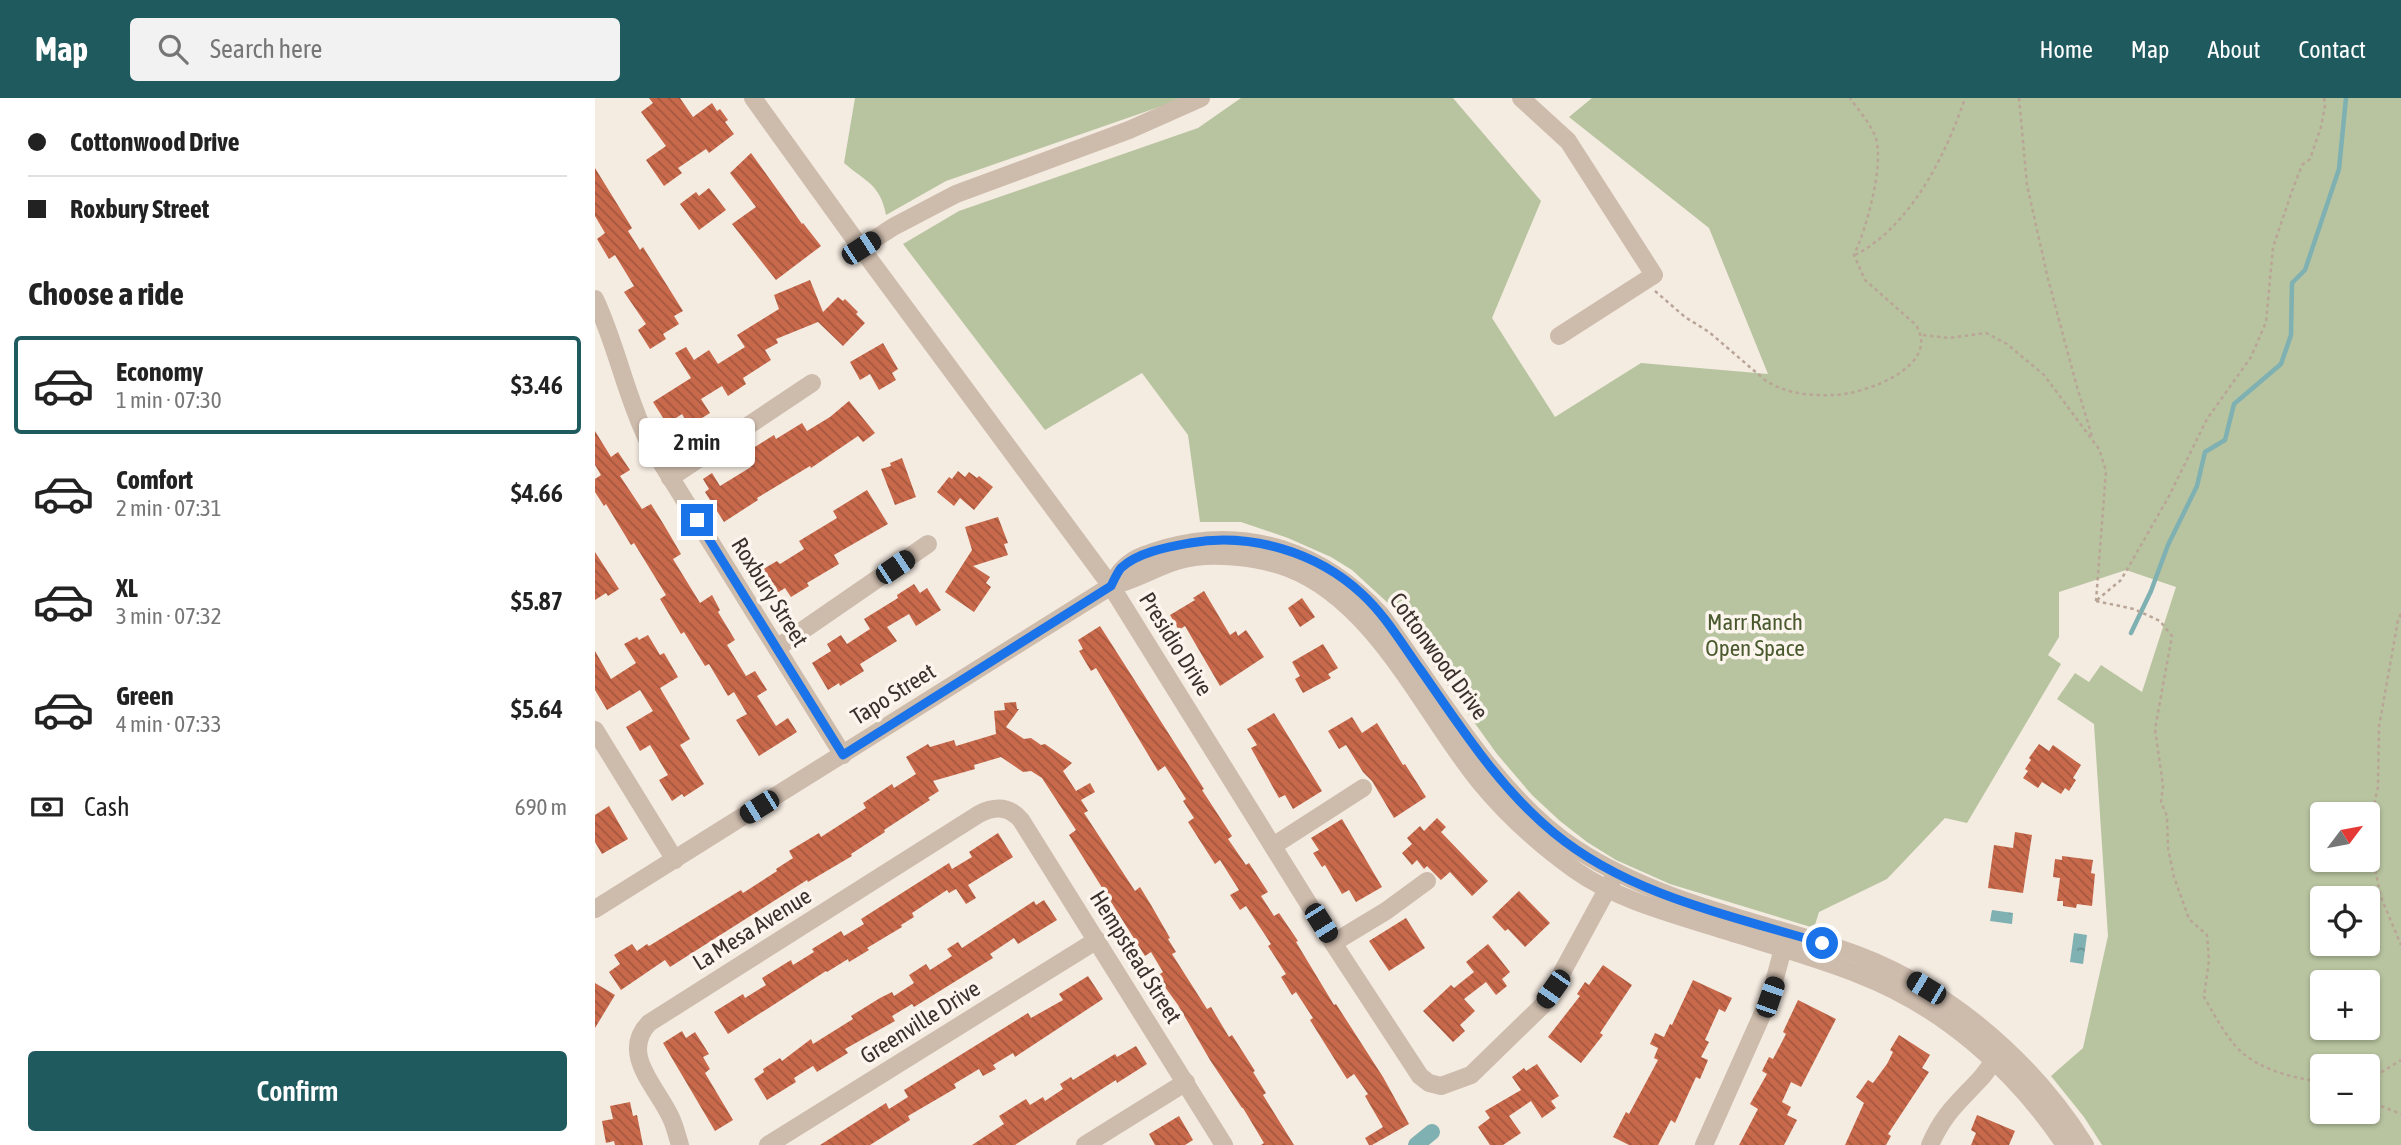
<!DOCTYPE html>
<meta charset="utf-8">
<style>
body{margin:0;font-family:"Asap Condensed",sans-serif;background:#f2f2f2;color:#222;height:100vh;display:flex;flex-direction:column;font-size:26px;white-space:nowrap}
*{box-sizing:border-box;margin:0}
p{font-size:23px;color:#767676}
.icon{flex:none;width:38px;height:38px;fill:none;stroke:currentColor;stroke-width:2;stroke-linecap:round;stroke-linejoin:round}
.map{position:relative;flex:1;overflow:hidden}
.side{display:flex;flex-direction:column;background:#fff;width:595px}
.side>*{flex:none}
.top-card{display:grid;align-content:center;height:154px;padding:0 28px;background:#fff}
.needle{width:46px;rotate:58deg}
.buttons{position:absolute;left:1715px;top:704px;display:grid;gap:14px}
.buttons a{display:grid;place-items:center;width:70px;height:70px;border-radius:7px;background:#fff;box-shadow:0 2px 5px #0004;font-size:35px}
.end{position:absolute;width:32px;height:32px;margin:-16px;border:9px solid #1a73e8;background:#fff;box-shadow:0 0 0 4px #fff}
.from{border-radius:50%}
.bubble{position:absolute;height:49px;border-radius:7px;background:#fff;box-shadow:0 2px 5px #0004;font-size:23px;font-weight:600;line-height:49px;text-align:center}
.car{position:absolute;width:21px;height:42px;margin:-21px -10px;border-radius:9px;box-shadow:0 0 5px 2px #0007;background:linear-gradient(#222 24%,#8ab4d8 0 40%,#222 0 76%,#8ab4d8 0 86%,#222 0)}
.top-card b{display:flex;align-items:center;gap:24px;height:66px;font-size:26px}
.top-card b+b{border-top:2px solid #e0e0e0}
.top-card i{width:18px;height:18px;background:#222}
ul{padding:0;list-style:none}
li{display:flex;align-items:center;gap:21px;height:98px;margin:0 14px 10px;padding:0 14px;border:4px solid transparent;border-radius:7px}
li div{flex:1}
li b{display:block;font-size:26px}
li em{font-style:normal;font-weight:600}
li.active{border-color:#1f5a5e}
li>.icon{width:63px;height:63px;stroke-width:1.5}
h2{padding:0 28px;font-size:32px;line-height:84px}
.pay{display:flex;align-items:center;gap:18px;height:77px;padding:0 28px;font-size:26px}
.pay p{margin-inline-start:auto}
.cta{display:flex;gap:14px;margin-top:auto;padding:14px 28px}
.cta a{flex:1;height:80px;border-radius:7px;background:#1f5a5e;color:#fff;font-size:28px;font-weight:600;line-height:80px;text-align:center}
header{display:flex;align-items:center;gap:42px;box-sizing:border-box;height:98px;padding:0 35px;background:#1f5a5e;color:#fff}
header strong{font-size:33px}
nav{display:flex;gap:38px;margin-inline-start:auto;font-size:24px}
.search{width:490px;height:63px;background:#f2f2f2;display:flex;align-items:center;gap:18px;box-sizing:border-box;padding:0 24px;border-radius:7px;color:#767676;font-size:26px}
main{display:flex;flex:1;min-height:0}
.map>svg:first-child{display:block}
.park{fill:#b8c4a0;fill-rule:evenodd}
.water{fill:url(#water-ripples)}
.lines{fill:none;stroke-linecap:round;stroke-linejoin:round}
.stream{stroke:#7fb0b2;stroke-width:4.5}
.canal{stroke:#7fb0b2;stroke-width:16}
.building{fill:url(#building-back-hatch)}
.path{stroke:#b9a596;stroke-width:2.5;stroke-dasharray:3.5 3.5;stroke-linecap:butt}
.minor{stroke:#cdbbac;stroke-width:18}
.route{stroke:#1a73e8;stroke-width:9}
.labels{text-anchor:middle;stroke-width:7;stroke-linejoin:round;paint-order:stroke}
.street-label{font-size:23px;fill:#3b302b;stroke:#fbf5ee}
.park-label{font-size:23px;fill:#4a5a2e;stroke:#fbf5ee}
</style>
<header>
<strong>Map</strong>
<div class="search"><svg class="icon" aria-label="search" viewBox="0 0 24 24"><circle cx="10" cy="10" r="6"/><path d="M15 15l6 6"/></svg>Search here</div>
<nav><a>Home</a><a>Map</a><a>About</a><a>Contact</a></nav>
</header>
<main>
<section class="side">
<div class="top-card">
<b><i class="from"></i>Cottonwood Drive</b>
<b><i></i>Roxbury Street</b>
</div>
<h2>Choose a ride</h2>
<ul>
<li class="active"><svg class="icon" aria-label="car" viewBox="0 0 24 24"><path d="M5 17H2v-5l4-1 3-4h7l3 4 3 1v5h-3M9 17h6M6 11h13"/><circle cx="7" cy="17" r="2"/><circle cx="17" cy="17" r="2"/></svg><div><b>Economy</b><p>1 min · 07:30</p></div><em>$3.46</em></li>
<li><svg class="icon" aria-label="car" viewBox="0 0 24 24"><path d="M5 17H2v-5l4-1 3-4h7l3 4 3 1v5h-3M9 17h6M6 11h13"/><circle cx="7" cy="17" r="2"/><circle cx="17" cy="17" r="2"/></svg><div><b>Comfort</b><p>2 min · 07:31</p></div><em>$4.66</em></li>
<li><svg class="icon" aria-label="car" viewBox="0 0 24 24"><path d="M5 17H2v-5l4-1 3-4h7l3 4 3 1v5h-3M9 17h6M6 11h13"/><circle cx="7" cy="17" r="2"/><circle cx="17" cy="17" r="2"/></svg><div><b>XL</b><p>3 min · 07:32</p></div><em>$5.87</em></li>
<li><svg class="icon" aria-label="car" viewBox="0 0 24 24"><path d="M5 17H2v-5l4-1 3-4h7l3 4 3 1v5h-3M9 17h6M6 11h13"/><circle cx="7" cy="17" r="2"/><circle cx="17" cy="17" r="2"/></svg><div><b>Green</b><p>4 min · 07:33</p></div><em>$5.64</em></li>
</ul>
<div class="pay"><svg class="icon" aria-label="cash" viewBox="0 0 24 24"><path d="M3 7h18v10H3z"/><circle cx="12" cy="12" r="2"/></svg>Cash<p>690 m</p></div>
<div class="cta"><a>Confirm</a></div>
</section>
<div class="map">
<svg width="1806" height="1047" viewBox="0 0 1806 1047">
<defs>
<pattern id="water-ripples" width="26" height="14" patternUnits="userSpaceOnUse" patternTransform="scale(1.75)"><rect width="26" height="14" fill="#7fb0b2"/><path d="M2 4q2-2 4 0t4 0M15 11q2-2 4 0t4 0" fill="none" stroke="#699091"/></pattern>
<pattern id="building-back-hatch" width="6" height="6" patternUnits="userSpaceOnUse" patternTransform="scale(1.75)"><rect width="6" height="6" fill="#c8694b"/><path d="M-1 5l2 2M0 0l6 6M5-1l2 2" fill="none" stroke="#a4573f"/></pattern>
</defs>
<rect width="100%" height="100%" fill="#f4ebe1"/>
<!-- park -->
<g class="park">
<path d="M260,0h330l-239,83 -60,34c-6,-31 -20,-33 -42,-52z"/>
<path d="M646,0h212l88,103 -49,117 63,99 86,-54 127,11 -59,-146 -140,-111 23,-19h809v1047h-299l-18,-28 -33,-41 32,-28 25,-112 -14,-212 -37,-25 18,-26 14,9 12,-17 41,27 34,-105 -50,-17 -67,22v45l-11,18 13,9 -94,159 -22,-5 -58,61 -68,33 -5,16 -144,-44 -54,-24 -29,-18 -27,-21 -28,-26 -35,-41 -108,-150 -37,-34 -21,-13 -43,-19 -47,-16h-41l-12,-87 -46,-62 -97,57 -142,-186 56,-33 239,-83zM1727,716h46v45h-46zM1727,800h46v45h-46zM1727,884h46v45h-46zM1727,968h46v45h-46z"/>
</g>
<!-- water -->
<g class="water">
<path d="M1397,812l21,3 -1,11 -22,-3z"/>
<path d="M1479,835l13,2 -4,29 -13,-2z"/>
</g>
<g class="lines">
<!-- stream -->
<path class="stream" d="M1536,535l20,-42 17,-46 29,-59 8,-34 20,-12 9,-36 47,-40 10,-29 1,-52 13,-13 34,-101 7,-71"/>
<!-- canal -->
<path class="canal" d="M821,1047l16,-13"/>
</g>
<!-- building -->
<g class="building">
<path d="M54,0h31l13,19 19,-14 5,8 3,-2 8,11 -3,2 9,12 -25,19 -3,-4 -28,19 4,5 -18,13 -18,-26 20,-14 -25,-34 12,-9z"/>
<path d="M156,55l51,71 1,-1 18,23 -45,34 -44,-56 24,-17 -26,-34z"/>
<path d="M0,70l37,60 -4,3 12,19 3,-3 40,64 -9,5 5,8 -16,10 3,5 -16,10 -12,-19 8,-6 -22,-32 10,-6 -19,-31 -6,4 -12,-20 8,-6 -10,-17z"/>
<path d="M114,90l17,22 -27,20 -19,-26 16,-12 3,4z"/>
<path d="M215,182l13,32 15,-15 5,4 2,-2 13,13 -2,2 9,9 -22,23 -25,-24 -42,17 2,4 -13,7 6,10 -28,18 3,6 -18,12 -6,-10 -21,13 9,14 -21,13 -7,-12 -15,10 -14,-22 38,-24 -16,-25 11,-6 8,13 15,-10 9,14 27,-17 -8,-12 42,-26 -5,-14z"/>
<path d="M288,245l15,26 -6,4 4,7 -17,10 -9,-16 -10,6 -10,-18z"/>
<path d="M254,303l26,32 -12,9 -5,-6 -47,32 -1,-2 -53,32 1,2 -34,22 -19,-30 4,-3 -6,-10 9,-6 8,13 31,-19 -6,-9 8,-5 -3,-3 24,-15 2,4 26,-16 5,8 23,-14z"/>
<path d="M0,333l16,26 7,-5 12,18 -10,6 22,33 9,-5 13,21 17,29 -8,5 27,44 12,-8 8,15 -2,2 17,28 -8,5 19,31 9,-5 12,19 -10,6 19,30 12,-8 9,14 -38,24 -23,-36 11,-6 -13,-22 -6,4 -19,-32 -4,2 -21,-34 -3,2 -21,-35 6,-4 -32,-52 -3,2 -25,-41 -2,2 -9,-14v-13l6,-4 -6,-10z"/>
<path d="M307,360l14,39 -21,8 -14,-36 10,-3 -1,-3z"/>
<path d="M363,373l7,6 4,-5 8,6 2,-2 14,11 -19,23 -14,-12 -6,8 -17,-14 12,-15 3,2z"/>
<path d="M272,392l21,34 -54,31 5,9 -32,19 2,3 -18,11 -6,-9 -16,10 -14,-24 22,-13 3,3 24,-15 -5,-8 38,-23 -4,-7z"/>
<path d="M403,419l10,26 -4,1 4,11 -35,11 17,11 -4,6 5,4 -17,25 -29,-20 27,-42 -7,-23z"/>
<path d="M0,454l24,37 -11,7 -2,-3 -11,7z"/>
<path d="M319,486l6,9 7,-5 14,22 -25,16 -7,-12 -22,13 10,14 -37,23 4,7 -24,15 -1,-3 -11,7 -16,-27 19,-12 -4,-7 14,-9 6,9 23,-15 -6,-10 34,-21 -1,-3z"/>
<path d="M609,493l26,44 6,-4 2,5 8,-6 18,27 -44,29 -35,-60 -6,4 -9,-15 25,-15 -2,-2z"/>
<path d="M707,500l13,19 -15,10 -12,-19z"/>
<path d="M505,528l104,163 -2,1 30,46 -4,3 18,26 3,-2 19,29 -7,4 13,20 5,-3 19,28 -2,1 38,63 2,-1 47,73 26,47 -37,21h-3l-4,-7 18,-11 -18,-31 3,-2 -14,-20 -7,5 -37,-59 3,-2 -17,-26 -4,3 -11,-18 5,-3 -18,-28 3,-2 -25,-38 -6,4 -10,-15 9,-5 -19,-30 -5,4 -27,-42 6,-4 -11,-17 3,-2 -21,-33 -7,5 -62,-103 -5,3 -12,-20 4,-2 -5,-9z"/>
<path d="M53,537l12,20 4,-2 14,24 -18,11 30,51 -10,6 24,39 -20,13 -2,-3 -10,7 -13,-21 9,-5 -18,-30 -10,6 -14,-24 27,-16 -13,-21 -33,20 -12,-20v-39l16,28 25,-16 -12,-19 13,-7 2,3z"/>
<path d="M728,546l15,24 -10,6 3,4 -28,15 -8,-14 5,-3 -8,-14z"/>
<path d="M421,604l1,7h2l-13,18 18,12 7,-1 10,7 4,-1 27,19 -9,8 13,20 14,-8 5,9 -14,8 7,11 -4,2 51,78 5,-4 11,18 19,33 -2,1 8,13 -4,2 35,55 4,-2 18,30 3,-2 23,36 -2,1 13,21 -3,2 31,50h-33l3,-2 -21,-35h-1l-32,-48 -32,-55 -21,-29 6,-4 -12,-20 -6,4 -76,-121 7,-5 -34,-52 -11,-7 -8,1 -22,-15 -27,8 1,4 -42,12 6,10 -11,7 2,2 -46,30 1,2 -34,22 1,2 -44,26 -1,-2 -137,87 -5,-7 -44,30 -12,-18 11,-8 -6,-9 18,-11 5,7 10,-7 2,2 92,-56 2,3 34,-22 -1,-2 17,-11 -4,-7 30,-18 2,4 45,-29 -3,-5 29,-19 2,4 22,-14 -10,-17 22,-13 2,3 24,-7 2,6 40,-12 -2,-23 11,-1 -1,-7z"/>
<path d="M679,615l48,78 -29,18 -8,-14 -6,3 -28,-50 6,-3 -10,-16z"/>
<path d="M757,619l10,16 15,-10 26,42 2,-1 21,33 -32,21 -22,-37 -9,-9 -17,-27 -7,4 -11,-18z"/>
<path d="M1444,646l10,7 4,-6 28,20 -8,13 3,2 -7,11 -4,-3 -4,6 -19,-12 -4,6 -15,-10 5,-7 -3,-2 6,-9 -2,-2z"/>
<path d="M14,708l19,33 -26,15 -7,-12v-27z"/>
<path d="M842,720l9,9 -5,5 47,49 -16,15 -22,-24 -9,8 -14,-14 -3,3 -7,-9 -5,5 -10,-12 10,-9 -5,-6 13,-12 4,5z"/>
<path d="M747,721l40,68 -26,15 -7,-12 -7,4 -17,-29 -3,2 -9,-14 6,-3 -8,-12z"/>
<path d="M1420,734l17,3 -9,58 -35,-5 6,-43 19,3z"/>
<path d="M403,735l15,24 -45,28 8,13 -10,6 -10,-15 -7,4 -2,-3 -35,23 2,4 -13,8 1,2 -35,21 2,2 -20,12 -1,-3 -21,13 -1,-1 -98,63 -14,-22 29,-18 2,4 21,-13 -4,-7 29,-18 2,5 21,-13 -2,-3 29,-18 3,5 20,-12 -3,-5 88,-56 3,6 20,-12 -3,-5z"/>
<path d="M1467,758l31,4 -2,13 4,1 -3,32 -15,-2 -1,4 -13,-2v-5h-6l3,-23 -7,-1 2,-18 7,1z"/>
<path d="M924,793l31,32 -25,24 -17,-18 -3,2 -13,-14z"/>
<path d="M449,802l13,20 -39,24 -4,-6 -24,16 3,4 -79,49 -2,-3 -20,12 3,5 -50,28 3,4 -31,19 -4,-6 -19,12 2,4 -29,18 -13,-21 10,-7 -1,-3 17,-11 2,3 29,-22 2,5 40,-25 -2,-3 29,-18 12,-6 2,4 20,-13 -5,-8 17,-11 4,6 22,-14 -5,-7 11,-7 4,6 72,-47 2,4z"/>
<path d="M811,820l19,30 -36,23 -20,-30z"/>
<path d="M893,846l22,28 -8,7 5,7 -11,9 -10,-13 -22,17 11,12 -15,14 5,6 -12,11 -30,-31 28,-26 3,3 20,-16 -8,-10z"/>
<path d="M1008,867l29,20 -32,48 3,2 -22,28 -33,-26 32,-41 -3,-2 8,-12 4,3z"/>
<path d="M493,878l15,23 -88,58 -2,-4 -20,12 3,4 -13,7 -4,-7 -25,15 2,4 -48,28 2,4 -40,25h-50l66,-42 3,6 19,-12 -4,-7 124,-77 3,5 32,-18 -4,-6z"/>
<path d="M1098,882l39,18 -7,14 -6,-3 -14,31 4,2 -8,15 7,3 -8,19 -4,-2 -21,46 -4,-3 -13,25h-29l-16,-8 13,-25 3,2 29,-54 -4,-2 4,-10 -8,-4 5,-11 9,4 6,-13 2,1z"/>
<path d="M0,885l20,12 -20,33z"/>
<path d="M1203,902l38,19 -35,68 -10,-5 -9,20 9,5 -4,8 10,5 -13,25h-45l19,-36 -8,-5 17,-30 -5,-3 7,-14 4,2 13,-25 -3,-2z"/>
<path d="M87,933l4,7 9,-6 14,22 -6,3 7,12 -5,4 28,47 -18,11 -52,-88z"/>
<path d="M1304,937l31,20 -8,13 7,4 -41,62 3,2 -5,9h-41l19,-42 -8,-6 12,-17 5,3 14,-19 6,-12 -3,-2z"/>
<path d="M541,948l11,18 -30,19 -1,-3 -101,65h-43l32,-21 -5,-8 27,-17 4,6 13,-8 2,4 18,-12 -3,-5 11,-7 2,3 42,-26 2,3z"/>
<path d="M942,966l22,32 -8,5 5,7 -14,10 -11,-17 -22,15 12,17 -18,12h-13l-12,-18 12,-9 -5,-7 36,-21 -9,-13 12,-9 2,3z"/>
<path d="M35,1004l3,14 4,-1 6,30h-28l-1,-4 -8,2 -4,-22 11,-2 -3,-13z"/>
<path d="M1382,1017l38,16 -6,14h-38l5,-12 -5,-3z"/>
<path d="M584,1018l14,24 -8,5h-30l-6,-11z"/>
</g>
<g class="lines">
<!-- path -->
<g class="path">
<path d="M1424,0l8,87 21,94 29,108 15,49"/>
<path d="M1260,157c55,-28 91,-100 110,-157"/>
<path d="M1060,193l30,26 24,15 56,48c19,13 44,16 67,15 31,0 110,-28 84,-70l-51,-45 -11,-25c12,-25 30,-89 22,-116 -4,-14 -18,-29 -26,-41"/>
<path d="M1328,237l26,3 37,-5 21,11 37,31 55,74 7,22 -10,130"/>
<path d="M1502,502l24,-20 47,-82 39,-79 44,-62 15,-35 7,-75 19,-56 10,-26 8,-6 11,-32 4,-22 -1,-7"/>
<path d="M1501,503l38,8 26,12 12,15 -17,93 8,57 -2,16 6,14 1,32 6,29 15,42 18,16 2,25 -5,37c10,17 25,46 41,58 22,17 50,23 77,27"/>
<path d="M1773,733l10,-44 1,-60 19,-107 3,-6"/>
<path d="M1773,738l13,61 20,48"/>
<path d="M1773,979l12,-4 21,-13"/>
<path d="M1773,1003l33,13"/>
</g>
<!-- minor -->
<g class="minor">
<path d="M158,0l108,150 250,338 222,357 87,133 9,7 12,3 30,-11 72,-70 10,-16 63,-116"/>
<path d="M926,0l47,43 86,134 -95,61"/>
<path d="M266,150l32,-21 63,-33 173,-64 72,-32"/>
<path d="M0,201c22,47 31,98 54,144l194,312"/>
<path d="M75,380l142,-95"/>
<path d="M516,488c13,-26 28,-30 55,-38 82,-23 159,5 215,67 56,76 115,182 195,234 80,52 173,70 262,99 102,33 190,107 247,197"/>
<path d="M182,550l151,-104"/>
<path d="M0,632l80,130"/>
<path d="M678,748l90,-58"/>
<path d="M0,811l516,-323c23,-5 43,-18 66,-25 31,-10 81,-4 111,7 87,33 135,144 191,213 27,33 61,64 96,89 41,29 94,43 142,58 47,15 95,28 141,46 84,32 157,96 207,171"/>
<path d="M738,845l53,-32 41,-30"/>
<path d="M85,1047c-3,-9 -5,-19 -9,-27 -13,-30 -52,-64 -22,-95l330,-209c16,-8 30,-8 42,6l203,325"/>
<path d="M173,1047l329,-205"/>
<path d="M490,1047l101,-63"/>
<path d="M1109,1047l66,-148 15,-56"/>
<path d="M1335,1047c14,-32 28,-42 51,-67 7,-8 13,-18 20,-27"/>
</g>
</g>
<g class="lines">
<!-- route -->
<path class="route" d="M102,422l146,235 268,-169c3,-6 6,-13 10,-18 17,-16 47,-21 69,-25 60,-11 127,9 172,51 23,21 40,50 58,75 40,57 79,119 134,164 75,62 177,83 268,110"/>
</g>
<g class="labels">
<!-- street labels -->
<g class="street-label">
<text transform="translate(175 494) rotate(58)" y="8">Roxbury Street</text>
<text transform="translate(581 546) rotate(58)" y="8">Presidio Drive</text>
<text transform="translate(844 558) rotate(54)" y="8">Cottonwood Drive</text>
<text transform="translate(298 596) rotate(-32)" y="8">Tapo Street</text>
<text transform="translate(157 831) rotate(-32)" y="8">La Mesa Avenue</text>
<text transform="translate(541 859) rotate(58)" y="8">Hempstead Street</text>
<text transform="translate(325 924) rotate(-32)" y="8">Greenville Drive</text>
</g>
<!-- park labels -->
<g class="park-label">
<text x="1160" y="532">Marr Ranch<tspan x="1160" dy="26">Open Space</tspan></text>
</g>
</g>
</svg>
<div class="buttons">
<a><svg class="needle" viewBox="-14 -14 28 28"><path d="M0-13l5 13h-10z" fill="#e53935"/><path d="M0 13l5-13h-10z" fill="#767676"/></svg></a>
<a><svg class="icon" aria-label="locate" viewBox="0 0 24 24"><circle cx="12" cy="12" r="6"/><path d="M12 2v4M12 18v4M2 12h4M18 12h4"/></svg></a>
<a>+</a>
<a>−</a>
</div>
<i class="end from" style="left:1227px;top:845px"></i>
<i class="end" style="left:102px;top:422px"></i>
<div class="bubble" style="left:44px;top:320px;width:116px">2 min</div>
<i class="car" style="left:266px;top:150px;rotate:57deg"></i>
<i class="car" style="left:300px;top:469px;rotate:56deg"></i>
<i class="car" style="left:164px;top:709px;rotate:238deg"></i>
<i class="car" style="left:726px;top:825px;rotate:148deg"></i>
<i class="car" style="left:1331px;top:890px;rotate:301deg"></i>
<i class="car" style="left:958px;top:891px;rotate:215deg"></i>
<i class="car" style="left:1175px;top:899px;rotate:19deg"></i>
</div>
</main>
